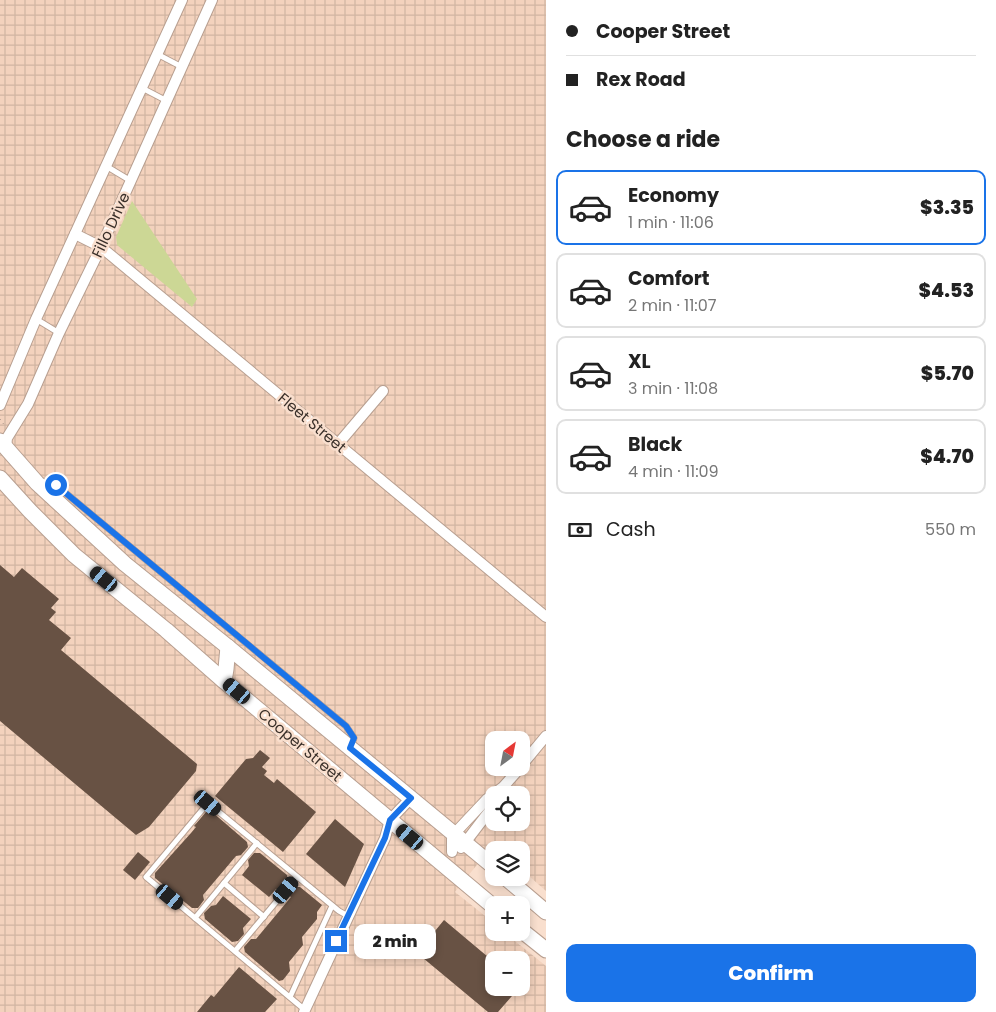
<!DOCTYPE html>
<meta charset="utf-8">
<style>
body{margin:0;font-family:Poppins,sans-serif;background:#f2f2f2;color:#222;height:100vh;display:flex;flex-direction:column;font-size:19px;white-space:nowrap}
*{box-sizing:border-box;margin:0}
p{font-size:16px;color:#767676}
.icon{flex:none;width:28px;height:28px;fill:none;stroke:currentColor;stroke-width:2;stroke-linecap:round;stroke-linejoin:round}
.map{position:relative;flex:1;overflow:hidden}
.drawer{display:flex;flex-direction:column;background:#fff;width:450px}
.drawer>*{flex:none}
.guide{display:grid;align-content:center;height:110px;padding:0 20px;background:#fff}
.needle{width:32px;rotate:32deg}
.controls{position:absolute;left:485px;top:731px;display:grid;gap:10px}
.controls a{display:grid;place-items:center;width:45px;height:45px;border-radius:10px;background:#fff;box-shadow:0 2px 8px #0003;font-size:25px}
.end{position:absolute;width:22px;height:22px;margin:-11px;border:6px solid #1a73e8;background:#fff;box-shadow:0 0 0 2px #fff}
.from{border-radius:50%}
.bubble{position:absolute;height:35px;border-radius:10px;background:#fff;box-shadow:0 2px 8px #0003;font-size:16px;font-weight:800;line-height:35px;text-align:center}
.car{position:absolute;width:15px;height:30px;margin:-15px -8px;border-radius:6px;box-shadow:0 0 4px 1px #0007;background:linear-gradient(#222 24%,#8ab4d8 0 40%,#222 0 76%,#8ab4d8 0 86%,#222 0)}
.guide b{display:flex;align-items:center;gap:18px;height:48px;font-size:19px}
.guide b+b{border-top:1px solid #e0e0e0}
.guide i{width:12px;height:12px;background:#222}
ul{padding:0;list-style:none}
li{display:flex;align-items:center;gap:15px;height:75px;margin:0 10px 8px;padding:0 10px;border:2px solid #e0e0e0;border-radius:10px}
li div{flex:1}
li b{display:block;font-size:19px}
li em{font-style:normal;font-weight:800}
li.active{border-color:#1a73e8}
li>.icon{width:45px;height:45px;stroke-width:1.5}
h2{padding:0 20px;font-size:22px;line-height:60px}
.pay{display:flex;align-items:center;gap:12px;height:55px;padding:0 20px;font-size:19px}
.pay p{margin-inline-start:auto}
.cta{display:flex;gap:10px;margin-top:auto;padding:10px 20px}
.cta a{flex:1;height:58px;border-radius:10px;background:#1a73e8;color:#fff;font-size:20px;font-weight:800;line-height:58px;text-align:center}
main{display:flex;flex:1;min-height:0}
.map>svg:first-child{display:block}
.industrial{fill:url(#industrial-grid);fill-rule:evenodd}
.grass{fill:#ccd795}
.building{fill:#685244}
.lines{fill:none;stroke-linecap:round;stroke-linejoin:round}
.service-casing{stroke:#b89f90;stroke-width:7}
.minor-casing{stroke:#b89f90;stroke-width:12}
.primary-casing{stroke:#b89f90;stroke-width:17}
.path{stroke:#a18e82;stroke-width:1;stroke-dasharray:1 4;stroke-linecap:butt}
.service{stroke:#fff;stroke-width:5}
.minor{stroke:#fff;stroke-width:10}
.primary{stroke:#fff;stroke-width:15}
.route{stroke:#1a73e8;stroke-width:6}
.labels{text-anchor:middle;stroke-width:5;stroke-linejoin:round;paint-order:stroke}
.street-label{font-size:15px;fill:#392f29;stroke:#f9dfce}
</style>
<main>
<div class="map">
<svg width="546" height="1012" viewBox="0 0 546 1012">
<defs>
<pattern id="industrial-grid" width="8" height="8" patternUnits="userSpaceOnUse" patternTransform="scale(1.25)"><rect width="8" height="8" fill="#f3d2bd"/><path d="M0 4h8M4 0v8" fill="none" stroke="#d1b5a2"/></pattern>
</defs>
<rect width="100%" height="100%" fill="#f9dfce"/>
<!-- industrial -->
<path class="industrial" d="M0,0h546v891l-25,-22v-19h-22l-6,-5 -38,47 39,31v9l11,1 41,33v46h-546zM494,740h27v28h-27zM494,795h27v27h-27zM494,960h27v28h-27z"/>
<!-- grass -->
<path class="grass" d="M132,201l65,98 -5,8 -75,-62 -1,-8z"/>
<!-- building -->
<g class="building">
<path d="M0,565l14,12 8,-9 37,31 -8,9 5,4 -7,8 22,18 -10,12 136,114 -1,7 -47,56 -13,8 -136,-114z"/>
<path d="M260,750l10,8 -8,9 5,4 -3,4 10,8 3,-4 39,33 -33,40 -68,-56 31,-37 7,-1z"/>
<path d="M211,811l36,31 1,5 -7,8 -5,1 -33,39 1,5 -6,8h-6l-37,-30v-5l36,-40 5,-6 -2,-1 12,-14z"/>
<path d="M335,819l29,25 -19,43 -39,-33z"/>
<path d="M138,852l12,10 -15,18 -12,-10z"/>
<path d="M254,853h6l27,22 1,7 -6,7h-6l-7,8 -27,-22 7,-9 -1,-6z"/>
<path d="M296,887h4l22,18 -5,7v7l-15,18 1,8 -14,17 1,9 -7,9 -4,1 -34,-29 -1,-5 7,-8h5l35,-42 -3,-2z"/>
<path d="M223,896l28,23 -8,9 1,6 -6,7 -6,1 -27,-23 -1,-6 7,-7 5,-1z"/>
<path d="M444,920l50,42v26h25l-21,24h-10l-71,-59z"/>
<path d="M239,967l38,32 -12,13h-68l14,-17 3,2z"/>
</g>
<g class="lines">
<defs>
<g id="service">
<path d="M157,54l25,13"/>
<path d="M142,88l25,13"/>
<path d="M106,166l25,15"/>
<path d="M36,319l23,14"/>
<path d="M45,484l11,1 290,241 8,12 -3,8"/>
<path d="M224,883l40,34"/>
<path d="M195,918l62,-75"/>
<path d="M235,951l62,-74"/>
<path d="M290,997l42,-91"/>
<path d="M305,1010l-159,-133 62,-74 131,108 9,5"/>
</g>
<g id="minor">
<path d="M75,234l26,13 445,370"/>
<path d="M0,405l36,-86 146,-319"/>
<path d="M338,444l45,-53"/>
<path d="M6,448l1,-10 21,-34 31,-71 42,-86 111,-247"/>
<path d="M521,766l25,-30"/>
<path d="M461,848l33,-43"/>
<path d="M452,852v-13l2,-5 33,-35 16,-12 17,-19"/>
<path d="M304,1012l81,-174 5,-18 21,-22"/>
</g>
<g id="primary">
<path d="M0,441l37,42 88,81 103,83 266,220"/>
<path d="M0,478l30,33 44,44 92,75 58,51 270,226"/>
<path d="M224,681l2,-12 2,-22"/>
<path d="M506,878l40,34"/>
<path d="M521,930l25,20"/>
</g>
</defs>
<!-- service casing -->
<use href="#service" class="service-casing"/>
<!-- minor casing -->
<use href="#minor" class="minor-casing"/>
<!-- primary casing -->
<use href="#primary" class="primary-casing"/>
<!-- path -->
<path class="path" d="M0,419l5,7"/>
<!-- service -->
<use href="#service" class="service"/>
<!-- minor -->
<use href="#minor" class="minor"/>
<!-- primary -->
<use href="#primary" class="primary"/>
</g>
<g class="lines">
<!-- route -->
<path class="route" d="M56,485l290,241 8,12 -4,10 61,50 -21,22 -5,18 -49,103"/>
</g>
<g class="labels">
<!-- street labels -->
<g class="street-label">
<text transform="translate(111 225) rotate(-65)" y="5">Fillo Drive</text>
<text transform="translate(312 423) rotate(40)" y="5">Fleet Street</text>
<text transform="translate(300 745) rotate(40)" y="5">Cooper Street</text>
</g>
</g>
</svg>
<div class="controls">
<a><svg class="needle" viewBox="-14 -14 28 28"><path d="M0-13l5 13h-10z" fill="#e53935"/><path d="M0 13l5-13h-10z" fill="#767676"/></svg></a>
<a><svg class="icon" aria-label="locate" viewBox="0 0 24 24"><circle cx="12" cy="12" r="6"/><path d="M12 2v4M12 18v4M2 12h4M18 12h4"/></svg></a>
<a><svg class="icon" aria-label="layers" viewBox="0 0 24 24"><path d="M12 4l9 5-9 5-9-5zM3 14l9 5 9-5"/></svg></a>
<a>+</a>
<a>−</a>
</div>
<i class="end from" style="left:56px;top:485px"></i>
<i class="end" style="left:336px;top:941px"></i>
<div class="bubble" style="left:354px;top:924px;width:82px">2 min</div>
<i class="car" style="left:104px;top:579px;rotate:309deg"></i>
<i class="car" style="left:237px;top:691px;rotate:310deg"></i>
<i class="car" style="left:208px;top:803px;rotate:130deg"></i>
<i class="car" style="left:410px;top:837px;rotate:310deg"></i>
<i class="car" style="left:286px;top:890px;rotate:40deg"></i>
<i class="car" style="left:170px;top:897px;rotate:130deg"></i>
</div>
<section class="drawer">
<div class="guide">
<b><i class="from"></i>Cooper Street</b>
<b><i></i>Rex Road</b>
</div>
<h2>Choose a ride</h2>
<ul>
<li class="active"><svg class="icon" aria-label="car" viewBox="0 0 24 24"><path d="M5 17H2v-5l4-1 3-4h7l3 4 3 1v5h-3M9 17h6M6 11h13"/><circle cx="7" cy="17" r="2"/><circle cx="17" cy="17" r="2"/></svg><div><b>Economy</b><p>1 min · 11:06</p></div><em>$3.35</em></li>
<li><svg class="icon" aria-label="car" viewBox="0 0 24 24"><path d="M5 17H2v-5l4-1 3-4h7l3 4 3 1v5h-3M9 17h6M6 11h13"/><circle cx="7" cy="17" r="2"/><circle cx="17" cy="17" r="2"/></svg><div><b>Comfort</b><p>2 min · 11:07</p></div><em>$4.53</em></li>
<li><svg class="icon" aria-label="car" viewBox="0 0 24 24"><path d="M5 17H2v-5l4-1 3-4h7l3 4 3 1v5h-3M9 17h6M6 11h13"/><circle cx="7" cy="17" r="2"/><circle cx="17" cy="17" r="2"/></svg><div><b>XL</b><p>3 min · 11:08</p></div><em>$5.70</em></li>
<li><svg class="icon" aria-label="car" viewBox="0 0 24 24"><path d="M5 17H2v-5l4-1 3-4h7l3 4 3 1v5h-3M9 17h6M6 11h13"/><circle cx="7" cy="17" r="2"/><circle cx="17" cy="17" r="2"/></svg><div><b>Black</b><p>4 min · 11:09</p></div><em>$4.70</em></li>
</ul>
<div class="pay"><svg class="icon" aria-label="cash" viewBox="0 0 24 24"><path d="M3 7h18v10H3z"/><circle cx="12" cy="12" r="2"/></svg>Cash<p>550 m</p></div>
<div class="cta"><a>Confirm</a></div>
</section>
</main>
